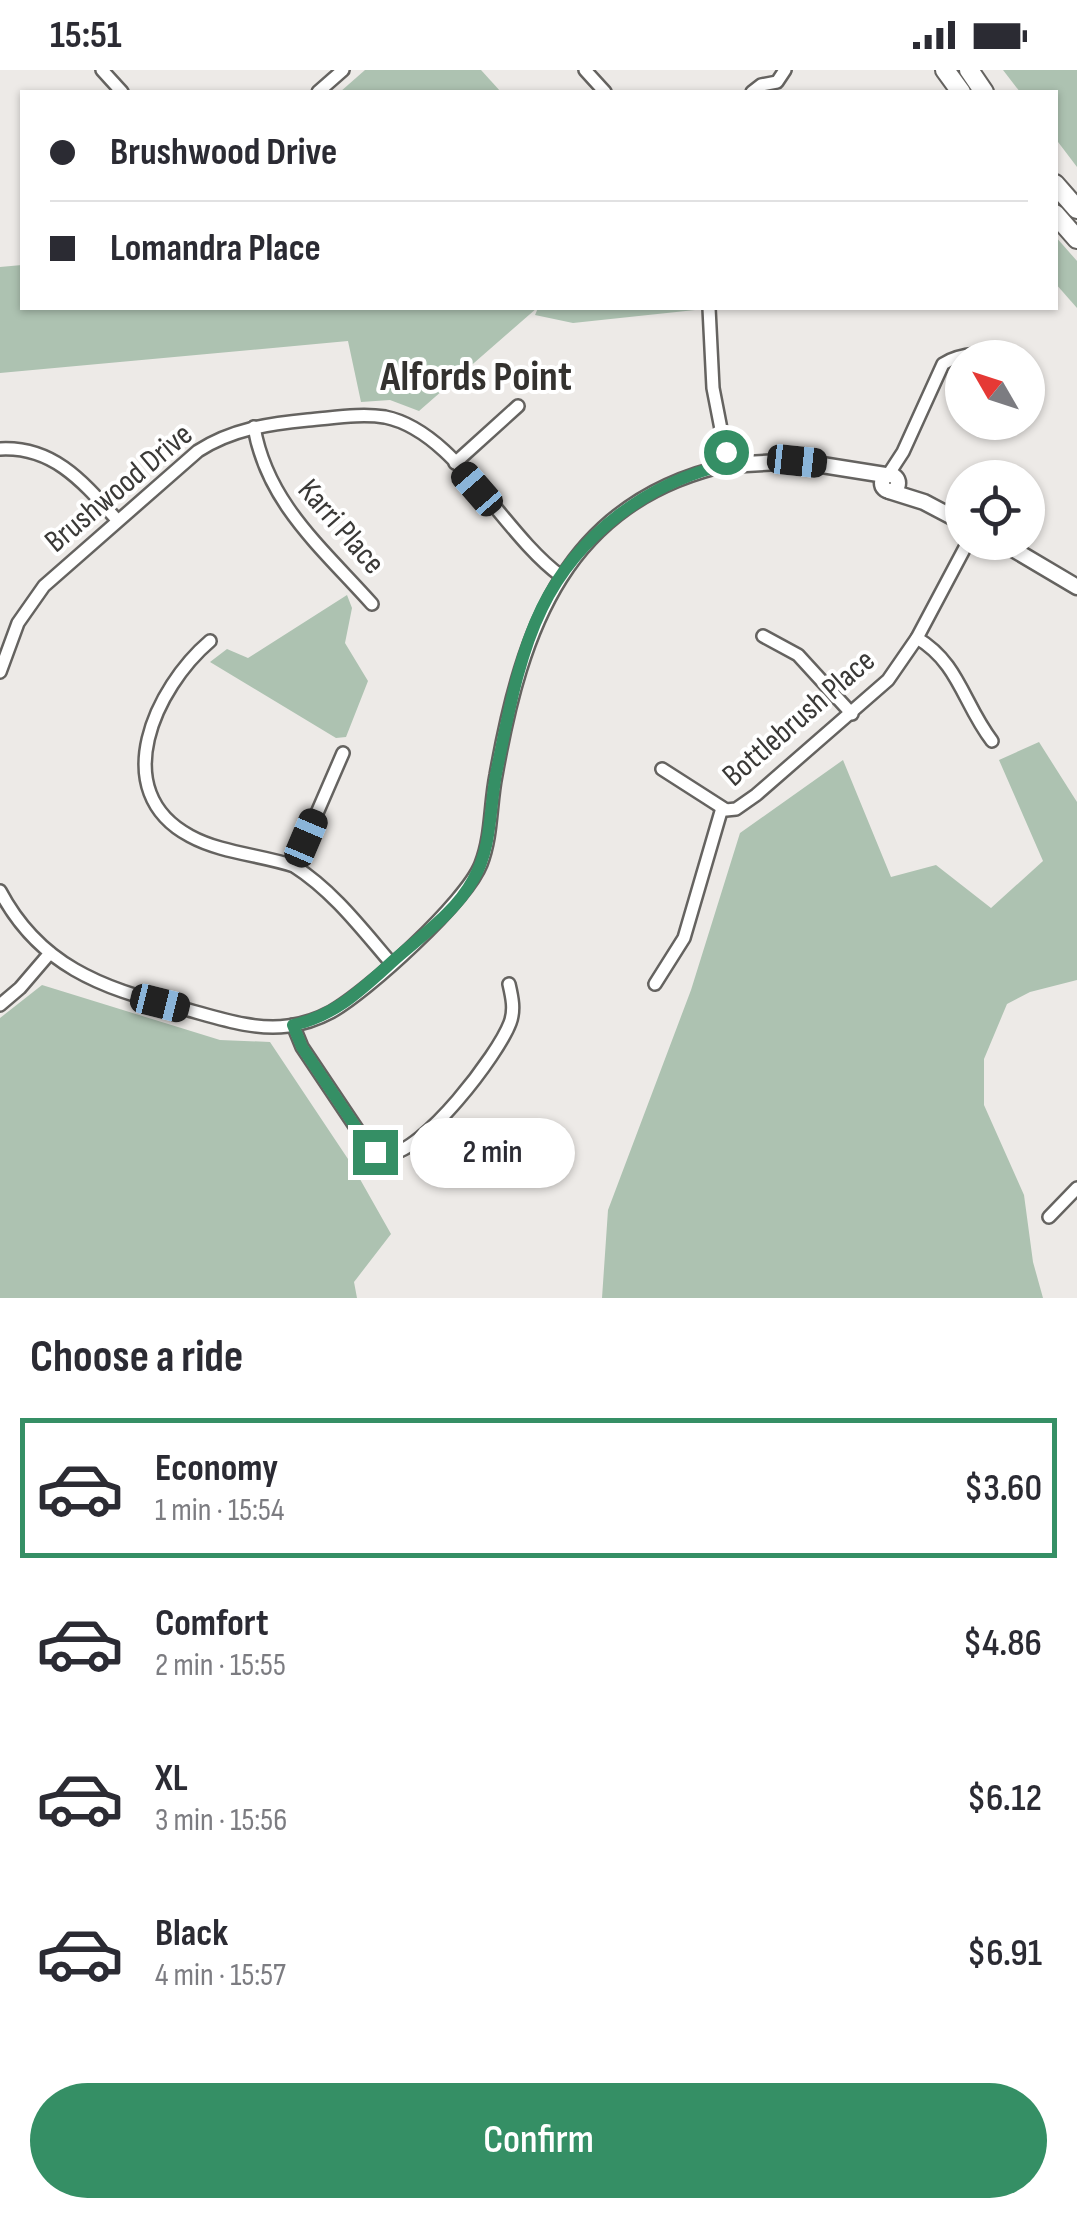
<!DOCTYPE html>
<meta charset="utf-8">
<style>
body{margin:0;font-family:"Sofia Sans Condensed",sans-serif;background:#f7f7f7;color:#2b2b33;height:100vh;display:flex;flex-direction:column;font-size:38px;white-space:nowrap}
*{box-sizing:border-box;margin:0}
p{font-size:32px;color:#7c7c81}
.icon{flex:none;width:55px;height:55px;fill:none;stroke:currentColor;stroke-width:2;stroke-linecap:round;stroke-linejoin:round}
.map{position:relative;height:1228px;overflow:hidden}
.details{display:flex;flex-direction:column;background:#fff;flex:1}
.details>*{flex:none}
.top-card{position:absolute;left:20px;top:20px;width:1038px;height:220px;border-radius:0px;box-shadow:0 2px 8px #0004;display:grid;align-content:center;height:220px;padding:0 30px;background:#fff}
.needle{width:65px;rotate:309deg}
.controls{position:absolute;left:945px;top:270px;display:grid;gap:20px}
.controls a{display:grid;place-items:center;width:100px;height:100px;border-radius:50%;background:#fff;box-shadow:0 2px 8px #0004;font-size:50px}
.end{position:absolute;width:45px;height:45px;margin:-22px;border:12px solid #358f65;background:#fff;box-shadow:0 0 0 5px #fff}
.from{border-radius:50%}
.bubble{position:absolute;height:70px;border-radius:35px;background:#fff;box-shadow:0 2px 8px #0004;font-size:32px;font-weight:600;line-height:70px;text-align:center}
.car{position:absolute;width:30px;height:60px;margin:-30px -15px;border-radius:12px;box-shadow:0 0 8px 2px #0007;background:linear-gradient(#222 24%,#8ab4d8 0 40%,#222 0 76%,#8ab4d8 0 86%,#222 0)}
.top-card b{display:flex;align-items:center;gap:35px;height:95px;font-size:38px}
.top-card b+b{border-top:2px solid #e1e1e2}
.top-card i{width:25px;height:25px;background:#2b2b33}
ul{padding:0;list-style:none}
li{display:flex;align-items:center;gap:30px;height:140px;margin:0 20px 15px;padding:0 10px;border:5px solid transparent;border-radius:0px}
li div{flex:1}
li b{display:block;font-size:38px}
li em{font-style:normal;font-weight:600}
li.on{border-color:#358f65}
li>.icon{width:90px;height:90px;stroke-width:1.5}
h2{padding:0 30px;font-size:45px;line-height:120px}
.cta{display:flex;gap:20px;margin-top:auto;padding:20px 30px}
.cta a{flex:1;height:115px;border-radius:60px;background:#358f65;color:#fff;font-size:40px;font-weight:600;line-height:115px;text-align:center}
.status{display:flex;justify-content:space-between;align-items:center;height:70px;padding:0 50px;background:#fff;direction:ltr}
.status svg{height:28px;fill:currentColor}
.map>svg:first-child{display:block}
.green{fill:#adc2b1}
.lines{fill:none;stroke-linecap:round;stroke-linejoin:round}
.minor-casing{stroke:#656360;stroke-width:16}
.tertiary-casing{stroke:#656360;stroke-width:19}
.trunk-casing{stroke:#656360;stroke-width:22}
.minor{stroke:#fff;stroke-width:11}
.tertiary{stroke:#fff;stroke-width:14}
.trunk{stroke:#fff;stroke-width:18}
.route{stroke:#358f65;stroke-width:12}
.labels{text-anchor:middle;stroke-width:8;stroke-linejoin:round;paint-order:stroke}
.street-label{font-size:32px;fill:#3a3937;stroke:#fff}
.district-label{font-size:42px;font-weight:bold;fill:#34322f;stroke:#fff}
</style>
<div class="status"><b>15:51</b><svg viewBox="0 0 49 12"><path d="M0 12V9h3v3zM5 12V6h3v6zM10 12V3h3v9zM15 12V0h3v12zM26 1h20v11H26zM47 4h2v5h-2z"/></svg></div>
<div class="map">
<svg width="1077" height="1228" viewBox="0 0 1077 1228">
<rect width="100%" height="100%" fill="#edeae7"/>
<!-- green -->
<g class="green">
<path d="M365,0h116l20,22h-161z"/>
<path d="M1003,0h74v97l-22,-29v-46h-35z"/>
<path d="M1055,166l22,25v47l-22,-25z"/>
<path d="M22,195v43h515l-118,103 -29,-11 -29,2 -13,-61 -348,32v-106z"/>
<path d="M538,238h156l1,2 -122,13 -38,-8z"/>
<path d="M347,525l5,13 -7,35 23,38 -22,56 -10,1 -126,-76 17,-13 21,9z"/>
<path d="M1039,672l38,60v178l-47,12 -23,12 -23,55v46l40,90 9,67 10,36h-441l6,-88 83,-220 49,-157 103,-73 48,117 45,-12 55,43 52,-47 -44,-101z"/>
<path d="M42,915l178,55 50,2 82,123 39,69 -37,48 3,16h-357v-280z"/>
</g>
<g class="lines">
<defs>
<g id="minor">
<path d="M102,0l20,22"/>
<path d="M585,0l20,22"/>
<path d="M318,22l25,-22"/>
<path d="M752,22l9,-7 16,-3 8,-12"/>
<path d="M1028,305l7,8"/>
<path d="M254,357c13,76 68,121 118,177"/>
<path d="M0,379c54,-3 84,34 117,71"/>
<path d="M455,393l63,-57"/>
<path d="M888,405l15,-23 40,-88c16,-11 50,-14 68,-6"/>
<path d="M763,566l35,19 54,59"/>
<path d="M917,568c42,25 46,65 75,103"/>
<path d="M210,571c-54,46 -104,150 -20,195 31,17 71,19 104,30 39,25 67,62 97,97"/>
<path d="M0,602l18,-49 26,-37 154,-135c34,-22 70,-27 110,-31 25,-2 52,-7 77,-3 70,14 118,117 176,159"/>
<path d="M662,699l64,41 10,-1 20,-14 132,-115 29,-42 51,-96"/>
<path d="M294,796l49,-113"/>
<path d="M0,821c39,74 101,97 177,116 36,9 74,24 111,19 15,-2 30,-7 43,-14 36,-20 135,-110 150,-148 11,-28 9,-59 15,-89 26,-147 70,-274 232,-310l-15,-77 -4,-80"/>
<path d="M655,914l29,-46 38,-130"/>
<path d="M0,935l20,-17 30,-35"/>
<path d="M293,955l9,22 65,97c6,6 11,11 21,10 35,-1 110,-99 122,-131 5,-13 2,-26 -1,-39"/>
<path d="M1049,1147l28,-29"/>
</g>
<g id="tertiary">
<path d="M728,395l69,-4 88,14"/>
<circle cx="890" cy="413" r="8"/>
<path d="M889,421l35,11 38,20"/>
<path d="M1001,472l76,45"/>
</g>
<g id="trunk">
<path d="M945,0l16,22"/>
<path d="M969,0l15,22"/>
<path d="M1055,114l22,25"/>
<path d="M1055,144l22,25"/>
</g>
</defs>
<!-- minor casing -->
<use href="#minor" class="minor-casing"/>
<!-- tertiary casing -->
<use href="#tertiary" class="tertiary-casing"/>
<!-- trunk casing -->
<use href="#trunk" class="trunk-casing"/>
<!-- minor -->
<use href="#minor" class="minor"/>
<!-- tertiary -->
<use href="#tertiary" class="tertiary"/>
<!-- trunk -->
<use href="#trunk" class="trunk"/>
</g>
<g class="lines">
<!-- route -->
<path class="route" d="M375,1082l-8,-8 -65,-97 -9,-22c42,-9 69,-36 100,-64 28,-25 62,-48 80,-81 20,-34 16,-74 24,-111 11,-53 21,-112 45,-161 36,-74 107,-126 186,-144l-2,-12"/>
</g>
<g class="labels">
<!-- street labels -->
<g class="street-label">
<text transform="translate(118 417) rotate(-40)" y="11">Brushwood Drive</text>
<text transform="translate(342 456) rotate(49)" y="11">Karri Place</text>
<text transform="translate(798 647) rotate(-41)" y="11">Bottlebrush Place</text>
</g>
<!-- district labels -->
<g class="district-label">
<text x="476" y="320">Alfords Point</text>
</g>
</g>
</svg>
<div class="controls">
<a><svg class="needle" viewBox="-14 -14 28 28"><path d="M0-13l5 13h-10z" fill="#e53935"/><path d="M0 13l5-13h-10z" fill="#7c7c81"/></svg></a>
<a><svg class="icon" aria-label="locate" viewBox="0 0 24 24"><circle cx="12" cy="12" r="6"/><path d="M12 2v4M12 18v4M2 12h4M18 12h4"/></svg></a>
</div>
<i class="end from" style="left:726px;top:382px"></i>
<i class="end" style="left:375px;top:1082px"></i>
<div class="bubble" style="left:410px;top:1048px;width:165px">2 min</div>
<i class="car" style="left:797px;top:391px;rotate:96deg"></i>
<i class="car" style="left:477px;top:419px;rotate:319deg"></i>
<i class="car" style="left:306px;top:768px;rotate:23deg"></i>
<i class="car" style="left:160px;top:933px;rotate:104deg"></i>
<div class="top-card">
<b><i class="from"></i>Brushwood Drive</b>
<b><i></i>Lomandra Place</b>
</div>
</div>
<section class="details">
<h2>Choose a ride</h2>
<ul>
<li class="on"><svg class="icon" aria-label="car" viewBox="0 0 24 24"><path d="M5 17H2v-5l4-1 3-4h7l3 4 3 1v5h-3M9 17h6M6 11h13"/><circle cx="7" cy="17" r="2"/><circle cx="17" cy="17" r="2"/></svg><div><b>Economy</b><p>1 min · 15:54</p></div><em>$3.60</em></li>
<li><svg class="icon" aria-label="car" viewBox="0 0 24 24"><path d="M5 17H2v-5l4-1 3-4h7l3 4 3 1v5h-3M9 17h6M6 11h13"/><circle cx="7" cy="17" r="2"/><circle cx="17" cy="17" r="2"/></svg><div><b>Comfort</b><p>2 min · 15:55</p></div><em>$4.86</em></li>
<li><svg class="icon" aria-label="car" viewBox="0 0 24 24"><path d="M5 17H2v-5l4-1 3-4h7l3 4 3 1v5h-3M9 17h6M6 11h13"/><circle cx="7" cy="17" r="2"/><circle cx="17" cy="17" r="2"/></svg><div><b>XL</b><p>3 min · 15:56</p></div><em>$6.12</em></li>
<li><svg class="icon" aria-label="car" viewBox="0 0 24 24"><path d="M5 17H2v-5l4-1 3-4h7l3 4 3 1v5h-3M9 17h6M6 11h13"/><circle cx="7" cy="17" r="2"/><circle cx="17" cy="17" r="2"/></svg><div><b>Black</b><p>4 min · 15:57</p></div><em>$6.91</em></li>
</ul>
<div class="cta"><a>Confirm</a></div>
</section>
